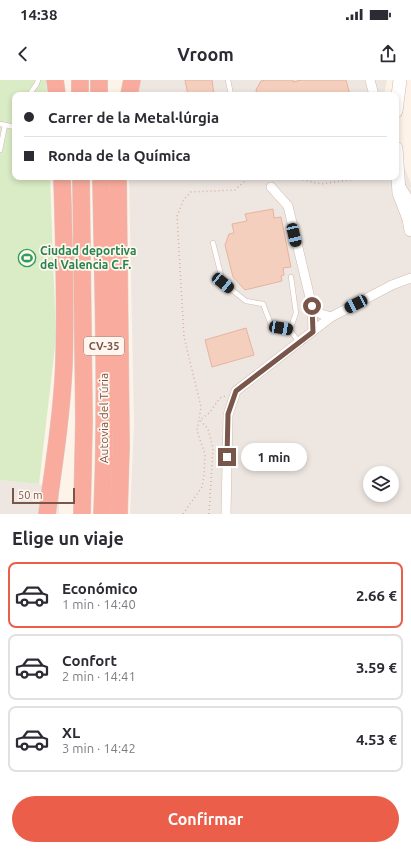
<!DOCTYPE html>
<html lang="es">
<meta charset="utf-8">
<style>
body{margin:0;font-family:Ubuntu,sans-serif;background:#f2f2f3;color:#2b2b33;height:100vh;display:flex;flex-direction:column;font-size:15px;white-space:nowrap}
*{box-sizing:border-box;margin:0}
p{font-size:13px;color:#7c7c81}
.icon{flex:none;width:22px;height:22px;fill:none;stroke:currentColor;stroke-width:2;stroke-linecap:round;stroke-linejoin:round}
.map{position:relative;height:434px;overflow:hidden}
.drawer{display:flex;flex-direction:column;background:#fff;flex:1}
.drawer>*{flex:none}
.hud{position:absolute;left:12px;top:12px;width:387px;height:88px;border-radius:8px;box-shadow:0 2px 6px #0003;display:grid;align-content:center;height:88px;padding:0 12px;background:#fff}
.controls{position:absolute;left:363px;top:386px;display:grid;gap:8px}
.controls a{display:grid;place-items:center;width:36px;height:36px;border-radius:50%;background:#fff;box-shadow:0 2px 6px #0003;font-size:20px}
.scale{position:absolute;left:12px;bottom:10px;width:63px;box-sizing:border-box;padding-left:4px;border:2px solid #79564a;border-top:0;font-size:11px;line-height:14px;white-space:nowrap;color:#79564a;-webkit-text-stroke:3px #fff7ef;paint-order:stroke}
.end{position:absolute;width:18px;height:18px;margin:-9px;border:5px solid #79564a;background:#fff;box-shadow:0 0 0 2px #fff}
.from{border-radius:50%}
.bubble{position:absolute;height:28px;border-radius:14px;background:#fff;box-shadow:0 2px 6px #0003;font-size:13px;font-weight:600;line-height:28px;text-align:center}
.car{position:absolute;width:12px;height:24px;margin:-12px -6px;border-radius:5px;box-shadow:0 0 3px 1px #0007;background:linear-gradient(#222 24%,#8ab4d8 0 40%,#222 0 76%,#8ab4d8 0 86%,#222 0)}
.hud b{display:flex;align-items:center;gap:14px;height:38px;font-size:15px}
.hud b+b{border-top:1px solid #e1e1e2}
.hud i{width:10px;height:10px;background:#2b2b33}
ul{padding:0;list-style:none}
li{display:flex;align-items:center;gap:12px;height:66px;margin:0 8px 6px;padding:0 4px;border:2px solid #e1e1e2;border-radius:8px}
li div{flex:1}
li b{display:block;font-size:15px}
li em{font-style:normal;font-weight:600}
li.current{border-color:#eb5e49}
li>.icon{width:36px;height:36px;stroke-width:1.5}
h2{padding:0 12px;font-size:18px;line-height:48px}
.cta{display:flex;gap:8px;margin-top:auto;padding:8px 12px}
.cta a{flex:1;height:46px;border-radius:24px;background:#eb5e49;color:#fff;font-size:16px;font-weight:600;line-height:46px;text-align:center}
.status{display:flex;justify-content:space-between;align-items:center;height:28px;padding:0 20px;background:#fff;direction:ltr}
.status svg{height:11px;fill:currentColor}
header{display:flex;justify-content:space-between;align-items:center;height:52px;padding:0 12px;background:#fff;font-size:18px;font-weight:600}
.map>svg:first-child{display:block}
.industrial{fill:#eee6e1;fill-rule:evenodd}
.green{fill:#d9ecc5}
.building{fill:#f4cfbe;stroke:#e7b39e}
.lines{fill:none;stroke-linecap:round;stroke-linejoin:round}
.lane-casing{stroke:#d3bcaf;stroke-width:5.5}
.street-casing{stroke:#d3bcaf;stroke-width:10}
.secondary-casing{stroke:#d6bbac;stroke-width:14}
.highway-casing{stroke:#d9d0cc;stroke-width:18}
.path{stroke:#d9b1a1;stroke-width:1.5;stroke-dasharray:1 3;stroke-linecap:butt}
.lane{stroke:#fff;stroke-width:4.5}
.street{stroke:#fff;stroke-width:9}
.secondary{stroke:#fff;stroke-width:13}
.highway{stroke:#f9ac9d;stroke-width:17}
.route{stroke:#79564a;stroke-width:5}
.labels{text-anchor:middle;stroke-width:3.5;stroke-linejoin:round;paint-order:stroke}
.shield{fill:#fff7ef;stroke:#a1867c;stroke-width:1}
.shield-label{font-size:11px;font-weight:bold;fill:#79564a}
.leisure-label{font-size:12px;font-weight:bold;fill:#27864d;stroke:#fff7ef;text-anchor:start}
.street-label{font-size:12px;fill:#79564a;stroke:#fff7ef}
</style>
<div class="status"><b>14:38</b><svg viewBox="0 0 49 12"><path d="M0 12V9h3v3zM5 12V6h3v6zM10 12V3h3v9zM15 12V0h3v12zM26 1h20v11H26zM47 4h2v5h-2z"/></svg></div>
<header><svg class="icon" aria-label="back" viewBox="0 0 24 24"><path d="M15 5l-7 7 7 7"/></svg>Vroom<svg class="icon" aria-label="share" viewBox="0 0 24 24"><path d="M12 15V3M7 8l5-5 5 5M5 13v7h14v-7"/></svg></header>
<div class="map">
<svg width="411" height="434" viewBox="0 0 411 434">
<rect width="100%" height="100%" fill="#fdf3e8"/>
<!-- industrial -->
<g class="industrial">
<path d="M141,0h246l-3,15h-246z"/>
<path d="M396,66l15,38v330h-281l4,-89 -5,-248h267zM370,393h22v22h-22z"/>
<path d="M0,400l39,4 20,6v24h-59z"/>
</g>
<!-- green -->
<path class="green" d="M0,0h46l1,15h-32v82h35l6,161 -17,146 -39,-4z"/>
<!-- building -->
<g class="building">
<path d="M185,0h27l2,15h-26z"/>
<path d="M266,0h27v2l8,-2h45l4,15h-93l-1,-5 5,-9z"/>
<path d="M273,129l1,9 7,-1 10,50 -8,1 1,7 -3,1 1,5 -37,9 -12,-13 -8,-32 4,-11 5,-1 -2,-9 15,-3 -2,-7z"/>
<path d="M246,248l8,27 -42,12 -7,-27z"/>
</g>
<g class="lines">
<defs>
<g id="lane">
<path d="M228,0l3,15"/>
<path d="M30,15c1,-6 7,-8 8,-15"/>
<path d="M0,44l15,3"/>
<path d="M0,70l5,-25"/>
<path d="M213,163l10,40 23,18 17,3 9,23 18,3 9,12"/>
<path d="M290,250l6,-17 -5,-36"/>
</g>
<g id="street">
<path d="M370,0l4,15"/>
<path d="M271,107l17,19 24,100 1,25"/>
<path d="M401,107l10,16"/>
<path d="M312,226l9,8 10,3"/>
<path d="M226,434l2,-99 8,-24 95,-74 61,-32 19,-7"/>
</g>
<g id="secondary">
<path d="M396,31l4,-31"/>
<path d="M396,68l3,45 10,26 2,11"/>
</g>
<g id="highway">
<path d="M55,0l2,15"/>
<path d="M80,0v15"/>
<path d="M99,0v15"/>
<path d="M129,15l3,-15"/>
<path d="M81,97l3,243 -2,94"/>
<path d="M101,97c2,112 6,225 1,337"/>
<path d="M118,97l3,269 -2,68"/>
<path d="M47,434c7,-50 15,-101 17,-151 2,-62 0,-124 -2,-186"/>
</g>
</defs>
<!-- lane casing -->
<use href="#lane" class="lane-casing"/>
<!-- street casing -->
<use href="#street" class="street-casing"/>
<!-- secondary casing -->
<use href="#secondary" class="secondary-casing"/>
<!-- highway casing -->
<use href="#highway" class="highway-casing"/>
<!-- path -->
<g class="path">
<path d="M291,97l30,7 35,-5 1,-2"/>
<path d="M183,434l19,-27 2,-12 1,-21 -8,-23 4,-24 -17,-70 -7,-121 7,-17 7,-7 44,-2 14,-13"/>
<path d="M209,434l4,-66 -5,-19 -8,-9 9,-7 11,-15 5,-2"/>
</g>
<!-- lane -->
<use href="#lane" class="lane"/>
<!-- street -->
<use href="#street" class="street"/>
<!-- secondary -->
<use href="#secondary" class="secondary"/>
<!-- highway -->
<use href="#highway" class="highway"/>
</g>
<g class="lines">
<!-- route -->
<path class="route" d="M227,377l1,-43 8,-23 77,-59 -1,-26"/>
</g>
<!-- icons -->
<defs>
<symbol id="stadium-ring" viewBox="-11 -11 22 22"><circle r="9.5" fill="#fff7ef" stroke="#2e9e5b" stroke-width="1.5"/><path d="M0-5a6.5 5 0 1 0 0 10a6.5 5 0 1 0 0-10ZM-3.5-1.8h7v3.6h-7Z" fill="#2e9e5b"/></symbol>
</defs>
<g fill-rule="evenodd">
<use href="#stadium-ring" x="17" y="168" width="20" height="20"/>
</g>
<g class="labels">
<!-- shield labels -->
<rect class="shield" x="84" y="257" width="40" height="18" rx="3"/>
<g class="shield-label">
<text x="104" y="270">CV-35</text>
</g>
<!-- leisure labels -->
<g class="leisure-label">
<text x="40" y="175">Ciudad deportiva<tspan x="40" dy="14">del Valencia C.F.</tspan></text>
</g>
<!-- street labels -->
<g class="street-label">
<text transform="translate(104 338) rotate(-90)" y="4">Autovia del Túria</text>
</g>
</g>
</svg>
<div class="controls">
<a><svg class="icon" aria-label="layers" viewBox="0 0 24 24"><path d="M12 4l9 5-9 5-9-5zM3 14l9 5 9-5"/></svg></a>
</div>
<div class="scale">50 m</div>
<i class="end from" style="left:312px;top:226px"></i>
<i class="end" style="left:227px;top:377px"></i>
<div class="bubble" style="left:241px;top:363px;width:66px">1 min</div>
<i class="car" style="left:294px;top:155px;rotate:167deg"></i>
<i class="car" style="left:223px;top:203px;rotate:129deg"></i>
<i class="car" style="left:356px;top:224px;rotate:243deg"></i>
<i class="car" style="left:281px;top:248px;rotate:100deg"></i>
<div class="hud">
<b><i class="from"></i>Carrer de la Metal·lúrgia</b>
<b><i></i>Ronda de la Química</b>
</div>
</div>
<section class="drawer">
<h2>Elige un viaje</h2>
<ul>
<li class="current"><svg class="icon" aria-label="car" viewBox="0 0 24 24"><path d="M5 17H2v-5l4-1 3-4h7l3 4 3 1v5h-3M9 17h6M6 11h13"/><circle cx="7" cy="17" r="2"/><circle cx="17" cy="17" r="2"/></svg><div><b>Económico</b><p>1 min · 14:40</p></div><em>2.66 €</em></li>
<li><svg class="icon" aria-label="car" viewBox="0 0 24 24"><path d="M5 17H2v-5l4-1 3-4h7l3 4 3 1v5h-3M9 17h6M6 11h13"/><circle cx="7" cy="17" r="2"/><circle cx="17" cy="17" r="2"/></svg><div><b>Confort</b><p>2 min · 14:41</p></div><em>3.59 €</em></li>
<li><svg class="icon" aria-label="car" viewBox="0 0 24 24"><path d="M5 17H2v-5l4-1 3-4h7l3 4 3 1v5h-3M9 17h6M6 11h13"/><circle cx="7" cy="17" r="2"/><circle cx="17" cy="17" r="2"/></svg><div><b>XL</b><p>3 min · 14:42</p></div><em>4.53 €</em></li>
</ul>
<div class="cta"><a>Confirmar</a></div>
</section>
